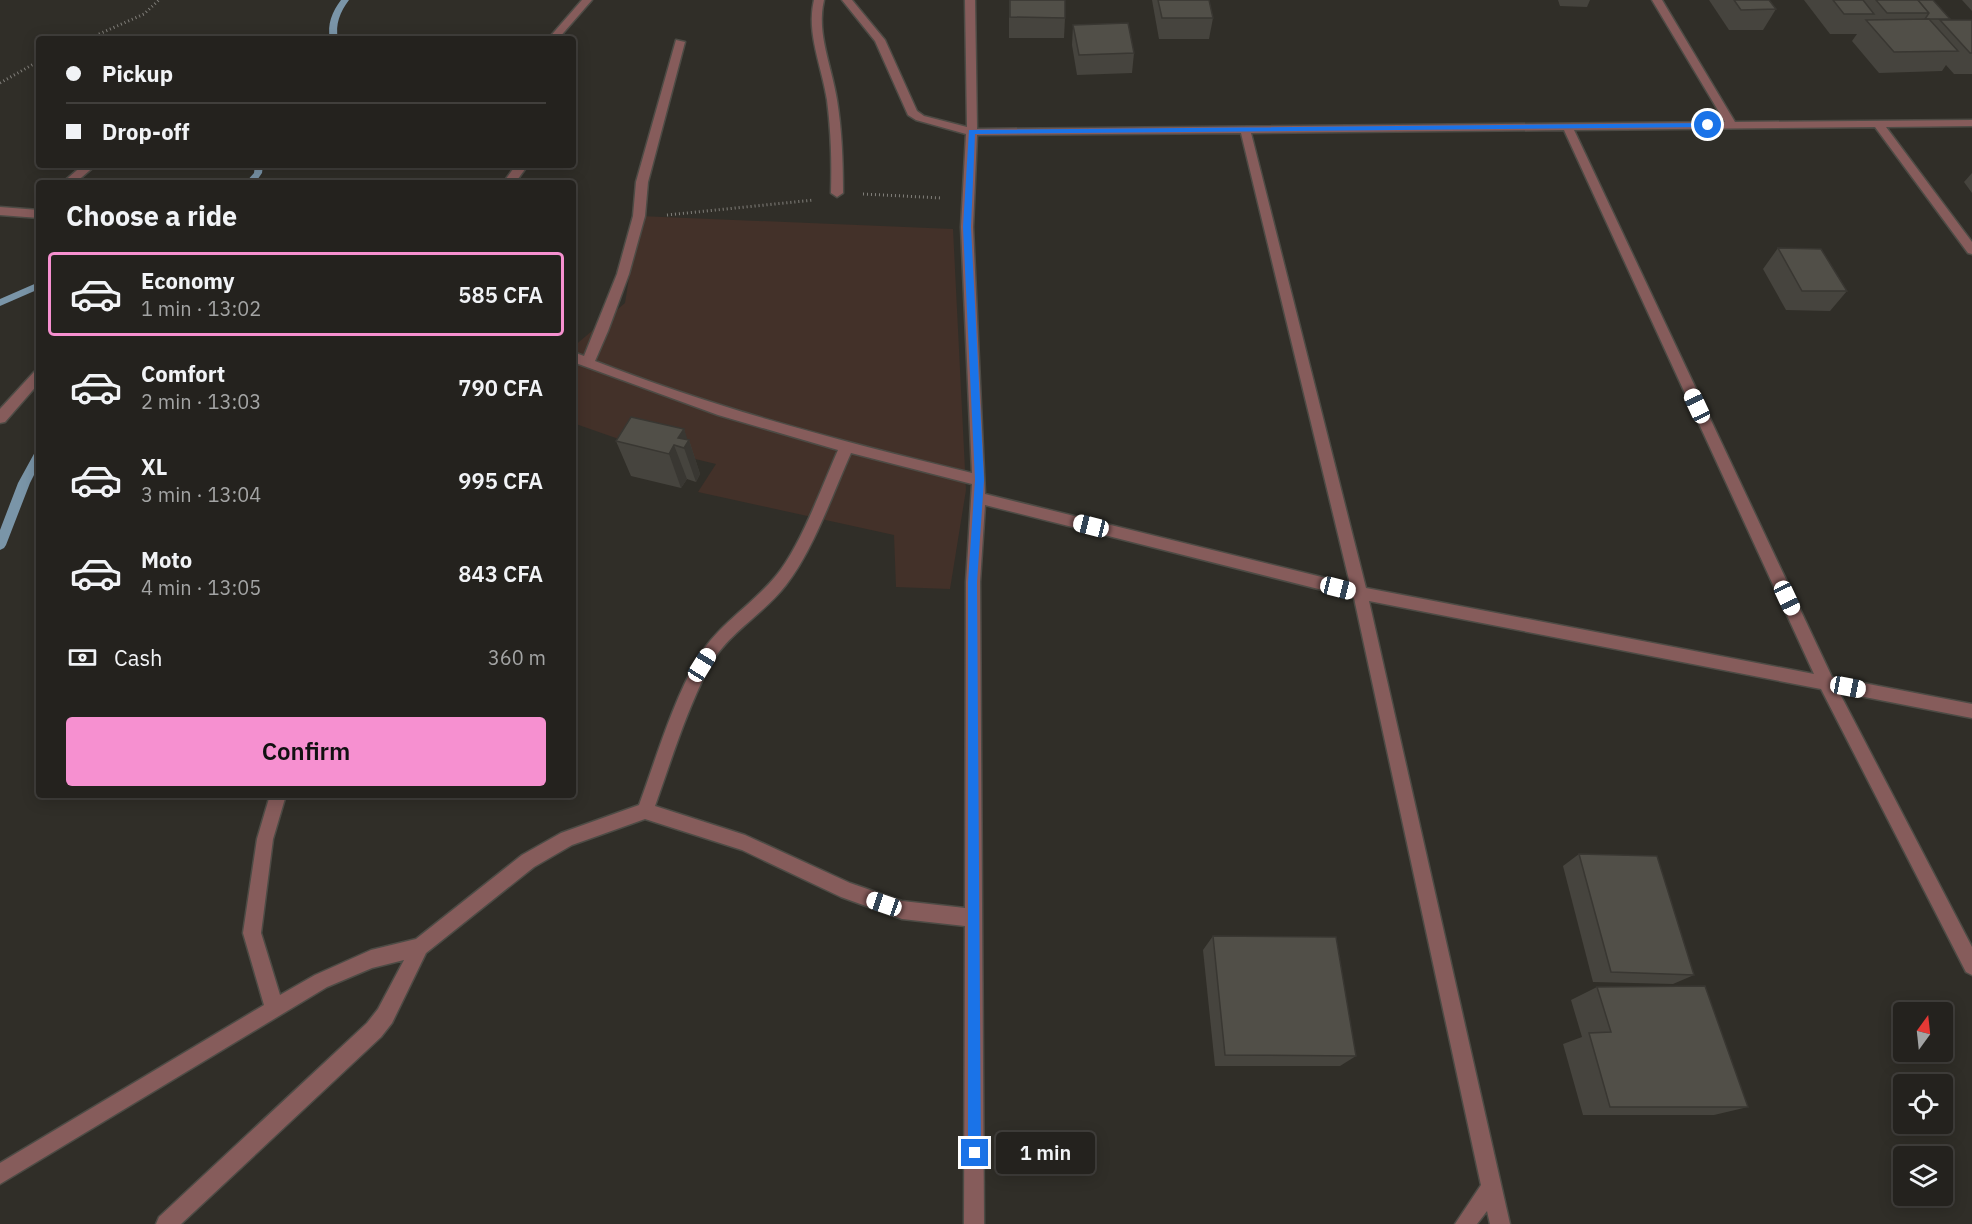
<!DOCTYPE html>
<meta charset="utf-8">
<style>
body{margin:0;font-family:"IBM Plex Sans",sans-serif;background:#2c2a27;color:#f1f3f6;height:100vh;display:flex;flex-direction:column;font-size:22px;white-space:nowrap}
*{box-sizing:border-box;margin:0}
p{font-size:20px;color:#a3a4a4}
.icon{flex:none;width:33px;height:33px;fill:none;stroke:currentColor;stroke-width:2;stroke-linecap:round;stroke-linejoin:round}
.map{position:relative;flex:1;overflow:hidden}
.details{position:absolute;left:36px;top:180px;width:540px;height:618px;display:flex;flex-direction:column;background:#24221e;border-radius:6px;box-shadow:0 3px 15px #0003,0 0 0 2px #413f3c}
.details>*{flex:none}
.hud{position:absolute;left:36px;top:36px;width:540px;height:132px;border-radius:6px;box-shadow:0 3px 15px #0003,0 0 0 2px #413f3c;display:grid;align-content:center;height:132px;padding:0 30px;background:#24221e}
.needle{width:39px;rotate:15deg}
.buttons{position:absolute;left:1893px;top:1002px;display:grid;gap:12px}
.buttons a{display:grid;place-items:center;width:60px;height:60px;border-radius:6px;background:#24221e;box-shadow:0 3px 15px #0003,0 0 0 2px #413f3c;font-size:30px}
.end{position:absolute;width:27px;height:27px;margin:-14px;border:8px solid #1a73e8;background:#fff;box-shadow:0 0 0 3px #fff}
.from{border-radius:50%}
.bubble{position:absolute;height:42px;border-radius:6px;background:#24221e;box-shadow:0 3px 15px #0003,0 0 0 2px #413f3c;font-size:20px;font-weight:600;line-height:42px;text-align:center}
.car{position:absolute;width:18px;height:36px;margin:-18px -9px;border-radius:8px;box-shadow:0 0 4px 2px #0007;background:linear-gradient(#fff 24%,#345 0 40%,#fff 0 76%,#345 0 86%,#fff 0)}
.hud b{display:flex;align-items:center;gap:21px;height:57px;font-size:22px}
.hud b+b{border-top:2px solid #413f3c}
.hud i{width:15px;height:15px;background:#f1f3f6}
ul{padding:0;list-style:none}
li{display:flex;align-items:center;gap:18px;height:84px;margin:0 12px 9px;padding:0 18px;border:3px solid transparent;border-radius:6px}
li div{flex:1}
li b{display:block;font-size:22px}
li em{font-style:normal;font-weight:600}
li.on{border-color:#f690d0}
li>.icon{width:54px;height:54px;stroke-width:1.5}
h2{padding:0 30px;font-size:27px;line-height:72px}
.pay{display:flex;align-items:center;gap:15px;height:66px;padding:0 30px;font-size:22px}
.pay p{margin-inline-start:auto}
.button{display:flex;gap:12px;margin-top:auto;padding:12px 30px}
.button a{flex:1;height:69px;border-radius:6px;background:#f690d0;color:#111;font-size:24px;font-weight:600;line-height:69px;text-align:center}
.map>svg:first-child{display:block}
.commercial{fill:#433129}
.lines{fill:none;stroke-linecap:round;stroke-linejoin:round}
.stream{fill:#7a95a8;fill-rule:evenodd}
.minor-casing{stroke:#4d4b45;stroke-width:3}
.path{stroke:#817f7a;stroke-width:3;stroke-dasharray:1 3;stroke-linecap:butt}
.minor{fill:#865c5b;fill-rule:evenodd}
.wall{fill:#46443e}
.shaded-wall{fill:#393732}
.building{fill:#514f48;stroke:#393732;stroke-width:1.5}
.route{fill:#1a73e8}
</style>
<div class="map">
<svg width="1972" height="1224" viewBox="0 0 1972 1224">
<rect width="100%" height="100%" fill="#302e28"/>
<!-- commercial -->
<path class="commercial" d="M639,216l314,13 13,261 -16,99 -54,-2 -2,-52 -196,-43 18,-28 -83,-20 -60,-21v-76l52,-44z"/>
<g class="lines">
<!-- stream -->
<g class="stream">
<path d="M341,0h8c-9,12 -14,24 -11,39h-8c-3,-15 2,-27 11,-39z"/>
<path d="M255,165h8l-1,8 -7,10h-10l9,-10z"/>
<path d="M39,282v7l-39,17v-7z"/>
<path d="M39,451v14l-9,18 -24,62 -2,3 -4,2v-20l18,-47 17,-31z"/>
</g>
<defs>
<g id="minor">
<path d="M582,0h10l-34,39h-10z"/>
<path d="M814,0h10c-8,33 8,67 13,100 5,31 6,62 6,93l-6,4 -6,-4c1,-31 0,-62 -4,-93 -5,-33 -21,-67 -13,-100z"/>
<path d="M842,0h10l33,40 32,71 7,5 43,11 -2,-127h10l2,129 748,-7 -73,-122h10l73,122 237,-2v6l-86,1 86,115v12l-4,-1 -93,-126 -301,3 258,547 140,27v14l-133,-26 133,255v28l-6,-3 -145,-283 -452,-88 141,623h-20l-3,-13 -10,13h-22l26,-39 -127,-587 -369,-93 -5,77 4,642h-20l1,-298 -63,-7 -61,-22 -99,-47 -97,-31 -73,26 -38,22 -108,86 -34,70 -11,14 -200,187h-25l3,-7 208,-194 11,-14 26,-49 -32,8 -45,19 -327,197v-21l264,-158 -21,-72 14,-94 13,-44h16l-13,44 -12,94 19,62 35,-20 56,-25 45,-11 106,-84 39,-22 78,-28c17,-46 33,-102 58,-145 19,-34 53,-53 78,-83 25,-29 47,-91 63,-127l-120,-35 -145,-53v-10l11,4 33,-82 16,-58 3,-34 40,-142 9,2 -37,140 -3,34 -16,58 -21,57 -13,30c122,48 249,81 377,112l-11,-246 5,-93 -50,-14 -8,-5 -33,-74zM1564,130l250,544 -448,-86 -115,-455zM1241,133l109,451 -365,-90 -12,-267 4,-92zM851,453l121,31 -6,98 -1,326 -63,-7 -52,-18 -105,-48 -90,-29c16,-45 31,-94 53,-137 18,-35 54,-53 78,-84 27,-34 47,-92 65,-132z"/>
<path d="M83,165h13l-21,18h-13z"/>
<path d="M516,165h12l-13,18h-12z"/>
<path d="M0,207l39,3v8l-39,-3z"/>
<path d="M39,370v13l-34,39 -5,1v-14l34,-37z"/>
</g>
</defs>
<!-- minor casing -->
<use href="#minor" class="minor-casing"/>
<!-- path -->
<g class="path">
<path d="M88,39l56,-25 15,-14"/>
<path d="M0,83l39,-22"/>
<path d="M863,194l79,4"/>
<path d="M667,215l147,-15"/>
</g>
<!-- minor -->
<use href="#minor" class="minor"/>
</g>
<!-- wall -->
<g class="wall">
<path d="M1009,0l56,18 -1,20h-55z"/>
<path d="M1152,0h57l4,18 -4,21h-50z"/>
<path d="M1558,0h32l-3,7 -27,-1z"/>
<path d="M1709,0h60l7,9 -13,21h-34z"/>
<path d="M1804,0h129l17,19 -1,1h23v54h-18l-8,-9 -4,6 -63,2 -27,-32 5,-7h-27z"/>
<path d="M1962,0h10v11z"/>
<path d="M1073,25l61,28 -2,20 -55,2 -5,-30z"/>
<path d="M1972,173v20l-8,-11z"/>
<path d="M1778,248l69,43 -17,20 -44,-1 -23,-41z"/>
<path d="M684,429l3,11h2l11,34 -4,8 -9,-3 -6,9 -50,-12 -15,-35z"/>
<path d="M1579,854l115,121 -21,9 -80,-2 -30,-116z"/>
<path d="M1213,936l143,120 -16,10h-125l-12,-116z"/>
<path d="M1597,987l151,120 -34,8h-131l-20,-71 19,-7 -11,-37z"/>
</g>
<!-- shaded-wall -->
<g class="shaded-wall">
<path d="M684,429l4,12 1,-1 11,34 -4,8 -12,-34 -6,-10z"/>
<path d="M674,445l13,34 -6,9 -12,-34z"/>
</g>
<!-- building -->
<g class="building">
<path d="M1010,0h55v18l-55,-1z"/>
<path d="M1158,0h51l4,18h-51z"/>
<path d="M1734,0h35l7,9 -35,1z"/>
<path d="M1833,0h30l11,14h-30z"/>
<path d="M1876,0h42l11,13h-42z"/>
<path d="M1918,0h15l17,19h-25l4,-6z"/>
<path d="M1929,19l29,32 -64,1 -28,-32z"/>
<path d="M1940,20h32v33h-2z"/>
<path d="M1128,23l6,30 -55,2 -6,-30z"/>
<path d="M1778,248l43,1 26,42h-45z"/>
<path d="M631,417l53,12 -6,9 11,2 -5,8 -10,-3 -5,9 -53,-13z"/>
<path d="M1579,854l78,2 37,119 -83,-3z"/>
<path d="M1213,936l123,1 20,119 -131,-1z"/>
<path d="M1705,986l43,121h-138l-21,-74 22,-1 -14,-45z"/>
</g>
<!-- route -->
<path class="route" d="M1708,123l3,4 -736,7 -4,93 13,253 -7,102 4,571 -2,5 -4,2 -5,-2 -2,-5v-571l7,-102 -12,-253 6,-97z"/>
</svg>
<div class="buttons">
<a><svg class="needle" viewBox="-14 -14 28 28"><path d="M0-13l5 13h-10z" fill="#e53935"/><path d="M0 13l5-13h-10z" fill="#a3a4a4"/></svg></a>
<a><svg class="icon" aria-label="locate" viewBox="0 0 24 24"><circle cx="12" cy="12" r="6"/><path d="M12 2v4M12 18v4M2 12h4M18 12h4"/></svg></a>
<a><svg class="icon" aria-label="layers" viewBox="0 0 24 24"><path d="M12 4l9 5-9 5-9-5zM3 14l9 5 9-5"/></svg></a>
</div>
<i class="end from" style="left:1708px;top:125px"></i>
<i class="end" style="left:975px;top:1153px"></i>
<div class="bubble" style="left:996px;top:1132px;width:99px">1 min</div>
<i class="car" style="left:1697px;top:406px;rotate:335deg"></i>
<i class="car" style="left:1091px;top:526px;rotate:284deg"></i>
<i class="car" style="left:1338px;top:588px;rotate:104deg"></i>
<i class="car" style="left:1787px;top:598px;rotate:155deg"></i>
<i class="car" style="left:702px;top:665px;rotate:32deg"></i>
<i class="car" style="left:1848px;top:687px;rotate:101deg"></i>
<i class="car" style="left:884px;top:904px;rotate:289deg"></i>
<div class="hud">
<b><i class="from"></i>Pickup</b>
<b><i></i>Drop-off</b>
</div>
<section class="details">
<h2>Choose a ride</h2>
<ul>
<li class="on"><svg class="icon" aria-label="car" viewBox="0 0 24 24"><path d="M5 17H2v-5l4-1 3-4h7l3 4 3 1v5h-3M9 17h6M6 11h13"/><circle cx="7" cy="17" r="2"/><circle cx="17" cy="17" r="2"/></svg><div><b>Economy</b><p>1 min · 13:02</p></div><em>585 CFA</em></li>
<li><svg class="icon" aria-label="car" viewBox="0 0 24 24"><path d="M5 17H2v-5l4-1 3-4h7l3 4 3 1v5h-3M9 17h6M6 11h13"/><circle cx="7" cy="17" r="2"/><circle cx="17" cy="17" r="2"/></svg><div><b>Comfort</b><p>2 min · 13:03</p></div><em>790 CFA</em></li>
<li><svg class="icon" aria-label="car" viewBox="0 0 24 24"><path d="M5 17H2v-5l4-1 3-4h7l3 4 3 1v5h-3M9 17h6M6 11h13"/><circle cx="7" cy="17" r="2"/><circle cx="17" cy="17" r="2"/></svg><div><b>XL</b><p>3 min · 13:04</p></div><em>995 CFA</em></li>
<li><svg class="icon" aria-label="car" viewBox="0 0 24 24"><path d="M5 17H2v-5l4-1 3-4h7l3 4 3 1v5h-3M9 17h6M6 11h13"/><circle cx="7" cy="17" r="2"/><circle cx="17" cy="17" r="2"/></svg><div><b>Moto</b><p>4 min · 13:05</p></div><em>843 CFA</em></li>
</ul>
<div class="pay"><svg class="icon" aria-label="cash" viewBox="0 0 24 24"><path d="M3 7h18v10H3z"/><circle cx="12" cy="12" r="2"/></svg>Cash<p>360 m</p></div>
<div class="button"><a>Confirm</a></div>
</section>
</div>
